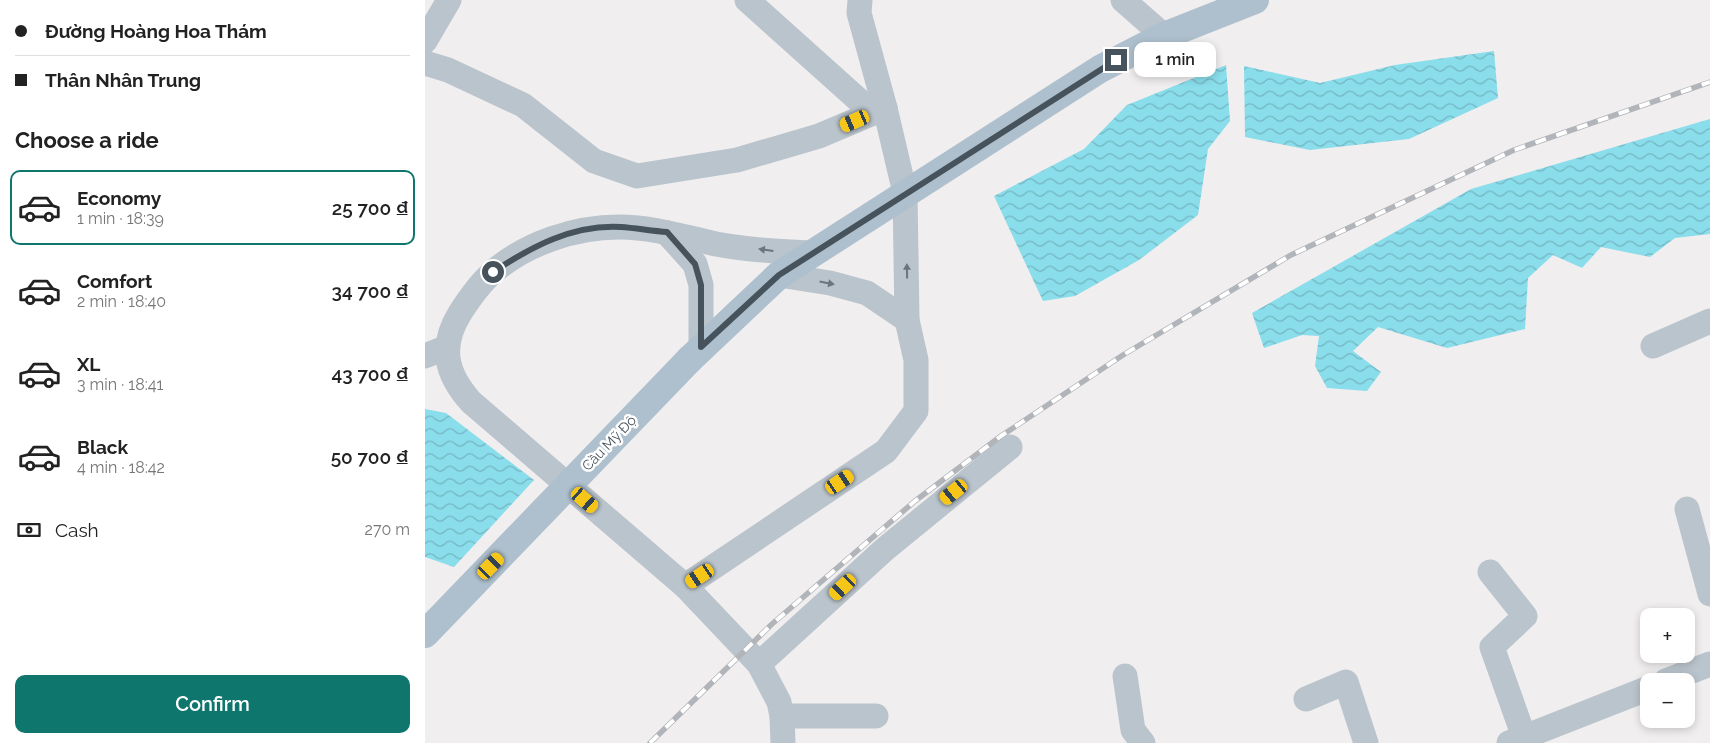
<!DOCTYPE html>
<meta charset="utf-8">
<style>
body{margin:0;font-family:Raleway,sans-serif;background:#f2f2f2;color:#222;height:100vh;display:flex;flex-direction:column;font-size:19px;white-space:nowrap}
*{box-sizing:border-box;margin:0}
p{font-size:16px;color:#767676}
.icon{flex:none;width:28px;height:28px;fill:none;stroke:currentColor;stroke-width:2;stroke-linecap:round;stroke-linejoin:round}
.map{position:relative;flex:1;overflow:hidden}
.details{display:flex;flex-direction:column;background:#fff;width:425px}
.details>*{flex:none}
.guide{display:grid;align-content:center;height:110px;padding:0 15px;background:#fff}
.tools{position:absolute;left:1215px;top:608px;display:grid;gap:10px}
.tools a{display:grid;place-items:center;width:55px;height:55px;border-radius:10px;background:#fff;box-shadow:0 2px 8px #0003;font-size:25px}
.end{position:absolute;width:22px;height:22px;margin:-11px;border:6px solid #47535c;background:#fff;box-shadow:0 0 0 2px #fff}
.from{border-radius:50%}
.bubble{position:absolute;height:35px;border-radius:10px;background:#fff;box-shadow:0 2px 8px #0003;font-size:16px;font-weight:600;line-height:35px;text-align:center}
.car{position:absolute;width:15px;height:30px;margin:-15px -8px;border-radius:6px;box-shadow:0 0 4px 1px #0007;background:linear-gradient(#f5c518 24%,#345 0 40%,#f5c518 0 76%,#345 0 86%,#f5c518 0)}
.guide b{display:flex;align-items:center;gap:18px;height:48px;font-size:19px}
.guide b+b{border-top:1px solid #e0e0e0}
.guide i{width:12px;height:12px;background:#222}
ul{padding:0;list-style:none}
li{display:flex;align-items:center;gap:15px;height:75px;margin:0 10px 8px;padding:0 5px;border:2px solid transparent;border-radius:10px}
li div{flex:1}
li b{display:block;font-size:19px}
li em{font-style:normal;font-weight:600}
li.selected{border-color:#0f766e}
li>.icon{width:45px;height:45px;stroke-width:1.5}
h2{padding:0 15px;font-size:22px;line-height:60px}
.pay{display:flex;align-items:center;gap:12px;height:55px;padding:0 15px;font-size:19px}
.pay p{margin-inline-start:auto}
.primary-button{display:flex;gap:10px;margin-top:auto;padding:10px 15px}
.primary-button a{flex:1;height:58px;border-radius:10px;background:#0f766e;color:#fff;font-size:20px;font-weight:600;line-height:58px;text-align:center}
main{display:flex;flex:1;min-height:0}
.map>svg:first-child{display:block}
.water{fill:url(#water-waves)}
.lines{fill:none;stroke-linecap:round;stroke-linejoin:round}
.minor{stroke:#bac4cc;stroke-width:25}
.major{stroke:#aec0cd;stroke-width:28}
.rail-casing{stroke:#b1b4b9;stroke-width:5.5}
.rail{stroke:#fff;stroke-width:4;stroke-dasharray:11;stroke-linecap:butt}
.major-bridge{stroke:#aec0cd;stroke-width:28}
.oneway{fill:#6a757e}
.route{stroke:#47535c;stroke-width:6}
.labels{text-anchor:middle;stroke-width:5;stroke-linejoin:round;paint-order:stroke}
.street-label{font-size:14px;fill:#47535c;stroke:#fff}
</style>
<main>
<section class="details">
<div class="guide">
<b><i class="from"></i>Đường Hoàng Hoa Thám</b>
<b><i></i>Thân Nhân Trung</b>
</div>
<h2>Choose a ride</h2>
<ul>
<li class="selected"><svg class="icon" aria-label="car" viewBox="0 0 24 24"><path d="M5 17H2v-5l4-1 3-4h7l3 4 3 1v5h-3M9 17h6M6 11h13"/><circle cx="7" cy="17" r="2"/><circle cx="17" cy="17" r="2"/></svg><div><b>Economy</b><p>1 min · 18:39</p></div><em>25 700 ₫</em></li>
<li><svg class="icon" aria-label="car" viewBox="0 0 24 24"><path d="M5 17H2v-5l4-1 3-4h7l3 4 3 1v5h-3M9 17h6M6 11h13"/><circle cx="7" cy="17" r="2"/><circle cx="17" cy="17" r="2"/></svg><div><b>Comfort</b><p>2 min · 18:40</p></div><em>34 700 ₫</em></li>
<li><svg class="icon" aria-label="car" viewBox="0 0 24 24"><path d="M5 17H2v-5l4-1 3-4h7l3 4 3 1v5h-3M9 17h6M6 11h13"/><circle cx="7" cy="17" r="2"/><circle cx="17" cy="17" r="2"/></svg><div><b>XL</b><p>3 min · 18:41</p></div><em>43 700 ₫</em></li>
<li><svg class="icon" aria-label="car" viewBox="0 0 24 24"><path d="M5 17H2v-5l4-1 3-4h7l3 4 3 1v5h-3M9 17h6M6 11h13"/><circle cx="7" cy="17" r="2"/><circle cx="17" cy="17" r="2"/></svg><div><b>Black</b><p>4 min · 18:42</p></div><em>50 700 ₫</em></li>
</ul>
<div class="pay"><svg class="icon" aria-label="cash" viewBox="0 0 24 24"><path d="M3 7h18v10H3z"/><circle cx="12" cy="12" r="2"/></svg>Cash<p>270 m</p></div>
<div class="primary-button"><a>Confirm</a></div>
</section>
<div class="map">
<svg width="1285" height="743" viewBox="0 0 1285 743">
<defs>
<pattern id="water-waves" width="16" height="10" patternUnits="userSpaceOnUse" patternTransform="scale(1.25)"><rect width="16" height="10" fill="#8addeb"/><path d="M0 5q4-4 8 0t8 0" fill="none" stroke="#73b6c2"/></pattern>
</defs>
<rect width="100%" height="100%" fill="#f1eeef"/>
<!-- water -->
<g class="water">
<path d="M1069,51l4,47 -89,41 -99,11 -65,-13 -1,-71 76,17 75,-18z"/>
<path d="M801,65l4,56 -22,28 -10,66 -59,45 -64,36 -32,5 -49,-105 90,-47 43,-44z"/>
<path d="M1285,119v115l-35,4 -25,19 -49,-10 -19,21 -29,-13 -25,23 -3,51 -78,19 -69,-21 -25,24 28,21 -14,19 -40,-3 -12,-22 4,-30 -17,-1 -38,13 -12,-35 219,-124z"/>
<path d="M0,409l21,4 88,67 -80,87 -29,-10z"/>
</g>
<g class="lines">
<!-- minor -->
<g class="minor">
<path d="M322,0l126,113"/>
<path d="M698,0l41,36"/>
<path d="M0,41l24,-41"/>
<path d="M0,63l23,7 75,35 71,56 43,15 100,-16 82,-24 66,-28"/>
<path d="M242,233l28,31 6,21v62"/>
<path d="M354,275l51,8 37,10 40,27"/>
<path d="M1228,346l57,-25"/>
<path d="M0,356l22,-9"/>
<path d="M1262,509l23,85"/>
<path d="M1065,572l35,44 -33,31 32,90"/>
<path d="M260,586l201,-135 30,-40v-51l-9,-40 -2,-127 -20,-85 -26,-95 1,-13"/>
<path d="M334,664l126,-115 125,-102"/>
<path d="M700,676l8,54 10,13"/>
<path d="M1241,681l44,-17"/>
<path d="M881,699l40,-17 20,61"/>
<path d="M357,716h94"/>
<path d="M358,743l-1,-27 -3,-14 -20,-38 -74,-78 -214,-184c-25,-28 -32,-55 -11,-89 9,-14 20,-30 33,-41 34,-29 82,-45 126,-45 33,0 66,10 97,17 32,6 66,8 99,9"/>
<path d="M1084,743l140,-55"/>
</g>
<!-- major -->
<path class="major" d="M265,359l89,-84 321,-206 64,-33 91,-36"/>
<defs>
<path id="rail" d="M225,743l122,-119 143,-123 86,-65 122,-81 168,-100 223,-105 196,-68"/>
</defs>
<!-- rail casing -->
<use href="#rail" class="rail-casing"/>
<!-- rail -->
<use href="#rail" class="rail"/>
<!-- major-bridge -->
<path class="major-bridge" d="M0,634l265,-275"/>
</g>
<!-- one-way arrows -->
<defs><path id="oneway-solid" d="M-6-.8H1V-3.2L6.5 0L1 3.2V.8H-6Z" transform="scale(1.25)"/></defs>
<g class="oneway">
<use href="#oneway-solid" transform="translate(341 250) rotate(-172)"/>
<use href="#oneway-solid" transform="translate(482 271) rotate(-91)"/>
<use href="#oneway-solid" transform="translate(402 283) rotate(11)"/>
</g>
<g class="lines">
<!-- route -->
<path class="route" d="M68,272c38,-25 80,-48 128,-45 15,1 31,4 46,5l28,32 6,21v62l78,-72 337,-215"/>
</g>
<g class="labels">
<!-- street labels -->
<g class="street-label">
<text transform="translate(184 443) rotate(-46)" y="5">Cầu Mỹ Độ</text>
</g>
</g>
</svg>
<div class="tools">
<a>+</a>
<a>−</a>
</div>
<i class="end from" style="left:68px;top:272px"></i>
<i class="end" style="left:691px;top:60px"></i>
<div class="bubble" style="left:709px;top:42px;width:82px">1 min</div>
<i class="car" style="left:430px;top:121px;rotate:247deg"></i>
<i class="car" style="left:415px;top:482px;rotate:56deg"></i>
<i class="car" style="left:529px;top:492px;rotate:231deg"></i>
<i class="car" style="left:160px;top:500px;rotate:131deg"></i>
<i class="car" style="left:66px;top:566px;rotate:44deg"></i>
<i class="car" style="left:275px;top:576px;rotate:236deg"></i>
<i class="car" style="left:418px;top:587px;rotate:227deg"></i>
</div>
</main>
